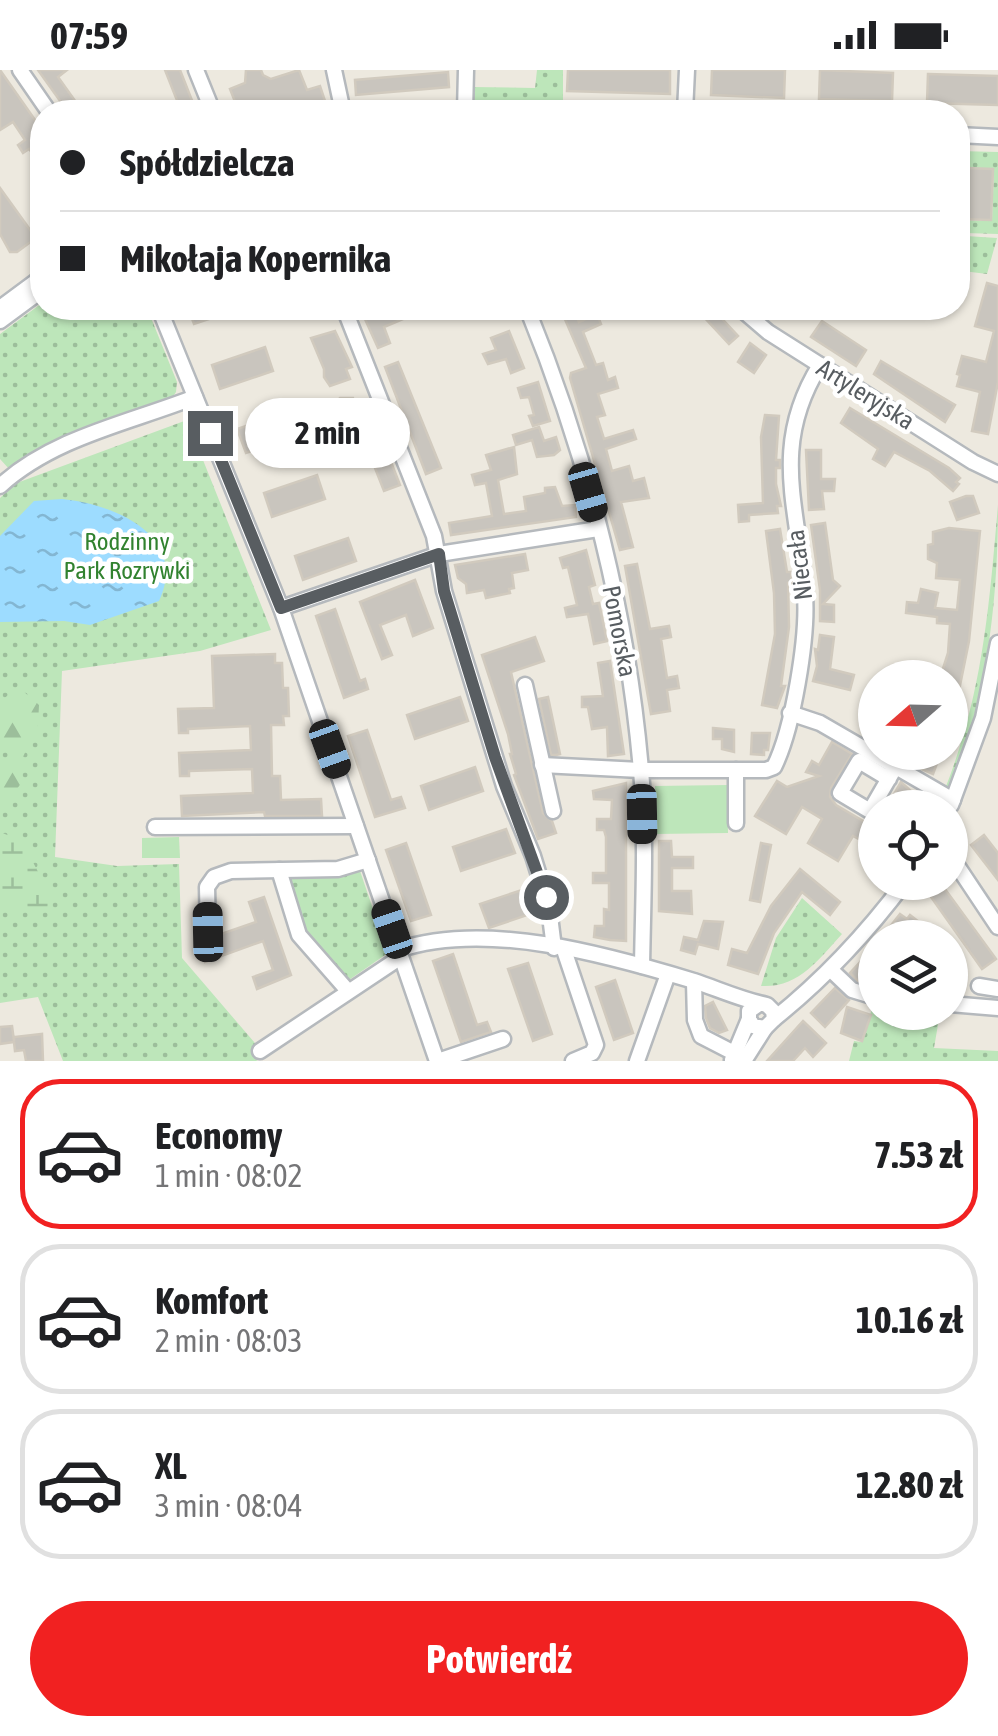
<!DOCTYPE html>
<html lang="pl">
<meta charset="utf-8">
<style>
body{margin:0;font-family:"Asap Condensed",sans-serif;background:#f6f6f6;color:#202124;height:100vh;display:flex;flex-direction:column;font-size:38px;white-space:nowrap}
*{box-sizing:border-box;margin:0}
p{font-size:32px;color:#757577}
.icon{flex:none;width:55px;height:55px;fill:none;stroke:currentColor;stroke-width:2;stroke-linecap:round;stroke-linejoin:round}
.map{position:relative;height:991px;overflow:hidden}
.side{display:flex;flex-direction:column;background:#fff;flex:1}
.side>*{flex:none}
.hud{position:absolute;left:30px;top:30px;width:940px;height:220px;border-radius:40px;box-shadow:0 2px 8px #0004;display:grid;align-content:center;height:220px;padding:0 30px;background:#fff}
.needle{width:65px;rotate:250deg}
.tools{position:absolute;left:858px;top:590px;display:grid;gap:20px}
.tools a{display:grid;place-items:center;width:110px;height:110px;border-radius:50%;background:#fff;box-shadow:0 2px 8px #0004;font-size:50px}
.end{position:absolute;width:45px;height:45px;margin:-22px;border:12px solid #585d61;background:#fff;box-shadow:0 0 0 5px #fff}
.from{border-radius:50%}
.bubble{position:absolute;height:70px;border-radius:35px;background:#fff;box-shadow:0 2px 8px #0004;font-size:32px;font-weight:700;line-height:70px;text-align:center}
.car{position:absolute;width:30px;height:60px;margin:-30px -15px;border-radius:12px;box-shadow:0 0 8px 2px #0007;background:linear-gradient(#222 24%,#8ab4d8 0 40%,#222 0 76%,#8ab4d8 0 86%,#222 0)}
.hud b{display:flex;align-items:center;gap:35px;height:95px;font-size:38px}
.hud b+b{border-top:2px solid #e0e0e0}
.hud i{width:25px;height:25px;background:#202124}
ul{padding:18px 0 0;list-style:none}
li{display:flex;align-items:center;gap:30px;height:150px;margin:0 20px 15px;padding:0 10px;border:5px solid #e0e0e0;border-radius:40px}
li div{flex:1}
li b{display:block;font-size:38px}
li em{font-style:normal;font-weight:700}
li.on{border-color:#f12121}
li>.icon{width:90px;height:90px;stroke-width:1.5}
.cta{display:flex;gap:20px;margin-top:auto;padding:20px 30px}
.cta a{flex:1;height:115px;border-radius:60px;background:#f12121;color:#fff;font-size:40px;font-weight:700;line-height:115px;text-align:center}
.status{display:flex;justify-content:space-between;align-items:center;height:70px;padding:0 50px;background:#fff;direction:ltr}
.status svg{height:28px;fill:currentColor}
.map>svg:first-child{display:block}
.grass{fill:url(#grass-dots)}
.forest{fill:url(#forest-firs)}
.wetland{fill:url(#wetland-marsh)}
.garden{fill:#bde6ba}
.water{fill:url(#water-ripples)}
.building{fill:#c9c5be;stroke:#d1cabe;stroke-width:2.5}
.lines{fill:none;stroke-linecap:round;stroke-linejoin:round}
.minor-casing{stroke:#b5b9bd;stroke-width:19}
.minor{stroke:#fff;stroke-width:14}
.route{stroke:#585d61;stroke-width:12}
.labels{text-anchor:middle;stroke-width:9;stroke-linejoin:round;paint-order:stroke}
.street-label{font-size:25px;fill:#585d61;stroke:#fff}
.park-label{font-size:25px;fill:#31822f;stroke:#fff}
</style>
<div class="status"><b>07:59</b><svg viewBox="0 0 49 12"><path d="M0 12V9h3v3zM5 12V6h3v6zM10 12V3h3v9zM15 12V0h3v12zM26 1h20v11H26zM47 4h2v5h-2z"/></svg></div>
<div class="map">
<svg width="998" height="991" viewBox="0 0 998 991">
<defs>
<pattern id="grass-dots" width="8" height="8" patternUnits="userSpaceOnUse" patternTransform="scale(2.5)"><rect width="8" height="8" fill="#bde6ba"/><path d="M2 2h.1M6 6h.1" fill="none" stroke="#9cbe9b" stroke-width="1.8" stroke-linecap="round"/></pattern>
<pattern id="forest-firs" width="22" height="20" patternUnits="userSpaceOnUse" patternTransform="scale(2.5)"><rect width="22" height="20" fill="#bde6ba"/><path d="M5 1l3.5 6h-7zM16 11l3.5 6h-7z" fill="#9cbe9b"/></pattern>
<pattern id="wetland-marsh" width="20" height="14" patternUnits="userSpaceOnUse" patternTransform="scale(2.5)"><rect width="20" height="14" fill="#bde6ba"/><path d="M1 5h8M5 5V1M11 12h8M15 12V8" fill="none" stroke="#9cbe9b"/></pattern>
<pattern id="water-ripples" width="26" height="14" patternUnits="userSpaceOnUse" patternTransform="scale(2.5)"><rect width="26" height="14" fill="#9ddcff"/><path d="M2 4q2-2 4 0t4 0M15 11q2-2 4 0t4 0" fill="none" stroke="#83b6d2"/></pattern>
</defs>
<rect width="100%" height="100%" fill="#ede9df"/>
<!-- grass -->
<g class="grass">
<path d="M537,0h26v36l-91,-3v-16l63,1z"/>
<path d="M958,81l40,1v82l-33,-1 -1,7h-6v-20l34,1 2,-52 -36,-2z"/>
<path d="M966,166l31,2 -10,36 -24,-3z"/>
<path d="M42,233v5h105l30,74 -1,10 -6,9 -134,51 -26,18 -10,-11v-125z"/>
<path d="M187,350l84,210 -71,21 -138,20 -7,186 62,9 62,-2 3,94 84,98 -10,5h-193l-25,-64 -38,6v-505l14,-14z"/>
<path d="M998,435c0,98 -11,191 -47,283l-6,1c38,-97 44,-182 53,-284z"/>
<path d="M359,798l29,85 -42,29 -44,-47 -17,-51 4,-9z"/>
<path d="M802,828l40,36c-24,26 -43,54 -81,52l15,-48z"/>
<path d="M873,936l2,6 65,1 -6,35 64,3v10h-149l5,-20 7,1z"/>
</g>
<!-- forest -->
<path class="forest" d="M14,620l9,1 16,14 -1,20 -16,34v23l-14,19 -8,-6v-26l9,-10 2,-10 -11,-14v-33z"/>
<!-- wetland -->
<path class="wetland" d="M0,762l22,9 27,52 2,11 -5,4h-46z"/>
<!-- garden -->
<g class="garden">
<path d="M727,715l1,48 -72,1 -1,-48z"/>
<path d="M179,767l1,21h-38v-20z"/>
</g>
<!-- water -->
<path class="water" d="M62,429c53,5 127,37 97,102l-69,24 -26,-4 -64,1v-86l34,-35z"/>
<!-- building -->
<g class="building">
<path d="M0,0l42,60v19l-8,6 -5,-6 -6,4 -5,-8 7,-5 -12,-18 -13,8z"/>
<path d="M38,0h29l-9,7 25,35h-15z"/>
<path d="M165,0h15l13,33 -13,5z"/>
<path d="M246,0h15l2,5 8,4 28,-9 8,20 13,-4 5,15 -38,11h-48l-9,-23 15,-6z"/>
<path d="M568,0h102v24l-103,-3z"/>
<path d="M712,0h73l-1,28 -73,-3z"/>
<path d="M820,0l73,3 -1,28 -73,-2z"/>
<path d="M448,2l1,15 -93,8 -1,-15z"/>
<path d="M928,4l70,2v29l-71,-2z"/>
<path d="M966,98l27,1 -2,51 -33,-1v-28h7z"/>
<path d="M0,118l36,50 -19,14h-7l-10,-18z"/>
<path d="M987,213l11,3v96l-10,52 -16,-3 8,-39 -23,-6 3,-11 -3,-1 5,-18 24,6 8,-31 -19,-5z"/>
<path d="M188,238h51v1l-45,15z"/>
<path d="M360,238h20l4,7 15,-7 4,11 -19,8 6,16 -12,5z"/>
<path d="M568,238h6l5,14 18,-8 4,10 -18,8 13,33 7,-2 5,17 7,-3 3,11 -20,6 7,21 -8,2 7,22 29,-9 3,9 -30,10 6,22 17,-5 4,15 11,-3 5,20 -28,4 12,45 -13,3 -50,-172 1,-5 15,-5 -25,-58z"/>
<path d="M713,239l25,27 -9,8 -25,-27z"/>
<path d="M822,251l44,29 -10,16 -45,-29z"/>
<path d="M335,261l17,36 -6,2 4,10 -20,7 -6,-9v-8l-13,-31z"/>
<path d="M509,261l15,37 -13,5 -5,-14 -18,5 -5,-10 13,-4 -5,-12z"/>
<path d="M750,273l16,12 -12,18 -16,-11z"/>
<path d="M265,277l8,24 -53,18 -8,-24z"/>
<path d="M881,291l74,44 -10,17 -71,-48z"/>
<path d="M398,292l43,106 -15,6 -41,-107z"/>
<path d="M538,312l12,39 -17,5 -4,-10 5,-1 -5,-18 -8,1 -3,-10z"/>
<path d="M340,328h13l3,8 10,-4 14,40 -22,8 -12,-32 -7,3 -6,-7v-9z"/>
<path d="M850,338l99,60 11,10 -4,4 3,2 -6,7 -23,-20 -36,-19 -9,14 -12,-7 5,-10 -37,-26z"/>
<path d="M290,341l9,24 -53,18 -9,-24z"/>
<path d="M765,345l14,1 -3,44h4v8h-4v16l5,22h-4l1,7 -29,2v6l-10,1 -1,-17 25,-2 -2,-66z"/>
<path d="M539,357l5,14 12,-4 4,13 -6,5 -17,2 -5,-17 -16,5 -3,-10z"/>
<path d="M514,377l3,27 -19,6 6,34 22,-3 -2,-14 21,-4v-5l10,-1 7,19 13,-1 1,12 -125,18 -2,-12 43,-7 -6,-33 -11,2 -3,-10 19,-5 -5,-15z"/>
<path d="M806,380h15v29h14l-1,12h-12l2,18 -15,1z"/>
<path d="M391,392l9,23 -16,6 -9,-23z"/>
<path d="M317,405l8,24 -53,18 -8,-24z"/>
<path d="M966,426h7l6,17 -22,7 -7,-18z"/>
<path d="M825,453l8,57 7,6 -17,18 11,1v17l-14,-1v-31l-9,-65z"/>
<path d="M949,458l31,3 -11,110 -15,74h-4v-37h-10l8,-25 2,-29 -13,-1v-6l-31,-4 1,-11 11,1 3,-14 17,4 -3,15 22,2 3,-30 -24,-2 1,-15 -9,-4v-14l5,-1v-12z"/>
<path d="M780,459l7,43h4l1,10 -4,1 1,44 -8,59h4l-8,22 -15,-3 13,-71 -1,-41 -8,-62z"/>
<path d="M348,468l8,23 -53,19 -8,-24z"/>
<path d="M586,480l9,35 -6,2 4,17 6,-1 8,38 -13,3 -6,-30 -21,3 -2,-9 12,-3 -9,-38 -5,1 -3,-10z"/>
<path d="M525,484l3,16 -16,3 2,15 -5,1 1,4 -24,5 -2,-8 -17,3 -1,-9 -8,-6 -3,-13z"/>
<path d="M637,494l13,65 19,-3 2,11 -10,2 6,39 10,-2 2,12 -12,2 3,21 -19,3 -26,-148z"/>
<path d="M415,510l18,48 -20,8 -7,-21 -26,10 12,30 -10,4 -22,-57z"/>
<path d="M335,539l25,72 5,-2 3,10 -24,9 -28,-82z"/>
<path d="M820,565l14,2 -4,32 24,6 -4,15 -37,-9 4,-15 -2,-17 3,1z"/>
<path d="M535,567l9,24 -33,11 32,141 9,8 4,12 -18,6 -24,-64 2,-1 -6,-20h2l-4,-20 -26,-79z"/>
<path d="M275,584v9h7l1,25h5l1,28h-6l1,9h-13l1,51h8l1,24 40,-1 1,17h-57l-1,-4 -82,4 -1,-20 72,-3 -1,-24 -63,2v5h-9l-1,-23 72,-3 -1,-24 -62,3v4h-9l-1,-24 36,-1 -2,-52z"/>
<path d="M610,591l14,93 -16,2 -1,-29 -15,2 -4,-22h-6v-10l21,-1 -5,-33z"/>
<path d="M460,627l8,24 -53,18 -8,-24z"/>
<path d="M548,627l12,57 -4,1h-5l-12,-56z"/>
<path d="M713,658l21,2v22l-12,-3v-10h-9z"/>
<path d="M367,660l24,70 10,-3 4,11 -30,9 -27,-81z"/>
<path d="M752,663h18l-2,17h-4v5l-13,-1z"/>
<path d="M832,672l20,12 -21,34 -1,9 6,8 39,23v20l-22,-12 -15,25 -30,-18 14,-24 -20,-12 -16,27 -31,-18 22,-35 10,6 32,-11 -13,-4 6,-11 7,4z"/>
<path d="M897,682h26l16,6 -6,16 -16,-7 1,-5z"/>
<path d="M475,697l8,24 -54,19 -8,-24z"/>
<path d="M901,712l13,12 -8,14h-20z"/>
<path d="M626,713v158l-16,-1 -16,-3 1,-11h9v-17l5,1v-27h-16v-10h13v-36l-2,-7h-7v-11h14l1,-19 -18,-1 -1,-8z"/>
<path d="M506,759l9,24 -54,18 -8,-24z"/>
<path d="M984,765l14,18v27l-27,-35z"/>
<path d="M659,771h12l1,16h21v11h-21v23h19l1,23 -33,-3z"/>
<path d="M406,773l25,72 -20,6 -25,-71z"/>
<path d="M761,773l10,2 -11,57 -10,-2z"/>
<path d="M800,799l40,33 -10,13 -28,-23 -28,41 -16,41 -30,-9 4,-16 15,4 24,-47z"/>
<path d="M942,815l54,74 -14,10 -53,-75z"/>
<path d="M531,817l8,24 -50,17 -9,-24z"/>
<path d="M264,827l27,78 -34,14 -4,-12 20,-7 -10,-29 -58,21 -5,-12 12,-4 -1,-4 7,-7 38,-13 -7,-20z"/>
<path d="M900,844l7,5 3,-4 9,7 -13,16h-25z"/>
<path d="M704,851l19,1 -5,27 -20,-5 -3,10 -14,-4 3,-13 14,3z"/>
<path d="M875,876v29l-8,8 -9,-2 -8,-8z"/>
<path d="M453,884l24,71 10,-3 4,10 -30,10 -28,-81z"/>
<path d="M528,893l24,71 -19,7 -25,-72z"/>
<path d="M615,910l18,53 -19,7 -18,-53z"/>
<path d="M835,918l14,12 -24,27 -14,-14z"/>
<path d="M713,932l14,28 -8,3 -9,-5 -4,-10 -1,-12z"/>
<path d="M847,937l24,8 -9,26 -21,-8z"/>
<path d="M803,951l23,22 -13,14 -8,-9 -12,13h-26z"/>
<path d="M12,956l2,15v-4l28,-3 1,27h-17l-2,-11 -9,1 -1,-9 -14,2v-17z"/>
</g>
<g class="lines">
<defs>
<g id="minor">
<path d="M20,0l29,42"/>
<path d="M196,0l17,42"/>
<path d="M334,0l9,42"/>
<path d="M465,42l1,-42"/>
<path d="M685,42l2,-42"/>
<path d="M958,65l40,2"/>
<path d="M0,238l42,-31"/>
<path d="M159,238l122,300 156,453"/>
<path d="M344,238l90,228 10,55 60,195 29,70 16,52 5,40"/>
<path d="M527,238c61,149 103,314 115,475 4,60 1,123 0,183"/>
<path d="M740,238l28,24 205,130 25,12"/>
<path d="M0,251l42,-31"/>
<path d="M0,416c54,-49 129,-63 195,-89"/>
<path d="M281,538l158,-54 159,-25"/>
<path d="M525,615l28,126"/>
<path d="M790,643l30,10 133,77"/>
<path d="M542,695l98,5h126l8,-3c19,-38 34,-129 31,-172 -6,-87 -36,-148 15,-230"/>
<path d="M736,700v53"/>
<path d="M889,709l-30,-18 -19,32 30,18 26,-45"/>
<path d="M951,735l32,-87 15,-75"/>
<path d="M155,757l201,-1"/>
<path d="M950,785l48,72"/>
<path d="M279,800l20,65 49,56"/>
<path d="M208,862l-1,-45 7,-10 17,-6 107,-2 30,-9"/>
<path d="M398,880c88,-30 210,5 296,31 24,8 48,19 73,24l6,6 1,8 -9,9 -12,-2 -4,-7v-8l10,-7"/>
<path d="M564,880l32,95 -4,8 -19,8"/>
<path d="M831,900l21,20 23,7"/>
<path d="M694,912l1,38 6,16 33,17"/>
<path d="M979,916l19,3"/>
<path d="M950,934l48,4"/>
<path d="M774,949c50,-40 92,-85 131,-137"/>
<path d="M260,981l141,-94"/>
<path d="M732,990l17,-41"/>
<path d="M438,991l65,-22"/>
<path d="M637,991l31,-87"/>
<path d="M744,991l21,-33"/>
</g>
</defs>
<!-- minor casing -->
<use href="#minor" class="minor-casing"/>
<!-- minor -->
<use href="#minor" class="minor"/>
</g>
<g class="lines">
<!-- route -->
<path class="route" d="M210,363l71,175 158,-54 5,37 51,166 51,140"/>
</g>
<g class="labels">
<!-- street labels -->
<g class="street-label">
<text transform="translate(866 324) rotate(32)" y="9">Artyleryjska</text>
<text transform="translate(799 495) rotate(-97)" y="9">Niecała</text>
<text transform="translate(620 561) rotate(79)" y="9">Pomorska</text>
</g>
<!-- park labels -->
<g class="park-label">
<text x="127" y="480">Rodzinny<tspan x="127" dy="29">Park Rozrywki</tspan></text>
</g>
</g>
</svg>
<div class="tools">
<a><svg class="needle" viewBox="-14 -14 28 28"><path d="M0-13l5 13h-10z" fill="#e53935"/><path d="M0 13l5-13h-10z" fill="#757577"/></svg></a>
<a><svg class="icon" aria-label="locate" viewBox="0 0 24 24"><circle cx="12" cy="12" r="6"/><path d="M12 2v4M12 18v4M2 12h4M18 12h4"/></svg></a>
<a><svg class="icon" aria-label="layers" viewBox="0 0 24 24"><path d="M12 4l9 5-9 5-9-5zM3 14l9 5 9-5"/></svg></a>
</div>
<i class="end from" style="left:546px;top:827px"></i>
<i class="end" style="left:210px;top:363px"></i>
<div class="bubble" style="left:245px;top:328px;width:165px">2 min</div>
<i class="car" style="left:588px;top:422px;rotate:164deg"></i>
<i class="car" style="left:330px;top:679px;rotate:160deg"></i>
<i class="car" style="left:642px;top:744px;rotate:179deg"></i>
<i class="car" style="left:392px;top:859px;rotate:341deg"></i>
<i class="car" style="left:208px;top:862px;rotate:359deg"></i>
<div class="hud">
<b><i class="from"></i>Spółdzielcza</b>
<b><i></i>Mikołaja Kopernika</b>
</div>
</div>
<section class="side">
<ul>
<li class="on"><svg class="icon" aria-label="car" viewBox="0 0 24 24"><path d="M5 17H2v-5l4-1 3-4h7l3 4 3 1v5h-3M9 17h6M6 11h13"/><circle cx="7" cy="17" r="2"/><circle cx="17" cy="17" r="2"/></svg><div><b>Economy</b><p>1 min · 08:02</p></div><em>7.53 zł</em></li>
<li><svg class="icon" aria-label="car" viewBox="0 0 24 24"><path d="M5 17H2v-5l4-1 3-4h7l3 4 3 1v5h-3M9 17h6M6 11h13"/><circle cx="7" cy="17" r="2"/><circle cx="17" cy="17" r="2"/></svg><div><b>Komfort</b><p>2 min · 08:03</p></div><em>10.16 zł</em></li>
<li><svg class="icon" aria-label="car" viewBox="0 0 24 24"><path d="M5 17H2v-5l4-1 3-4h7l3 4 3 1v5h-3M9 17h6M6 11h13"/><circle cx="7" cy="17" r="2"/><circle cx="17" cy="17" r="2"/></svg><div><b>XL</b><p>3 min · 08:04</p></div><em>12.80 zł</em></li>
</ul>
<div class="cta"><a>Potwierdź</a></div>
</section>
